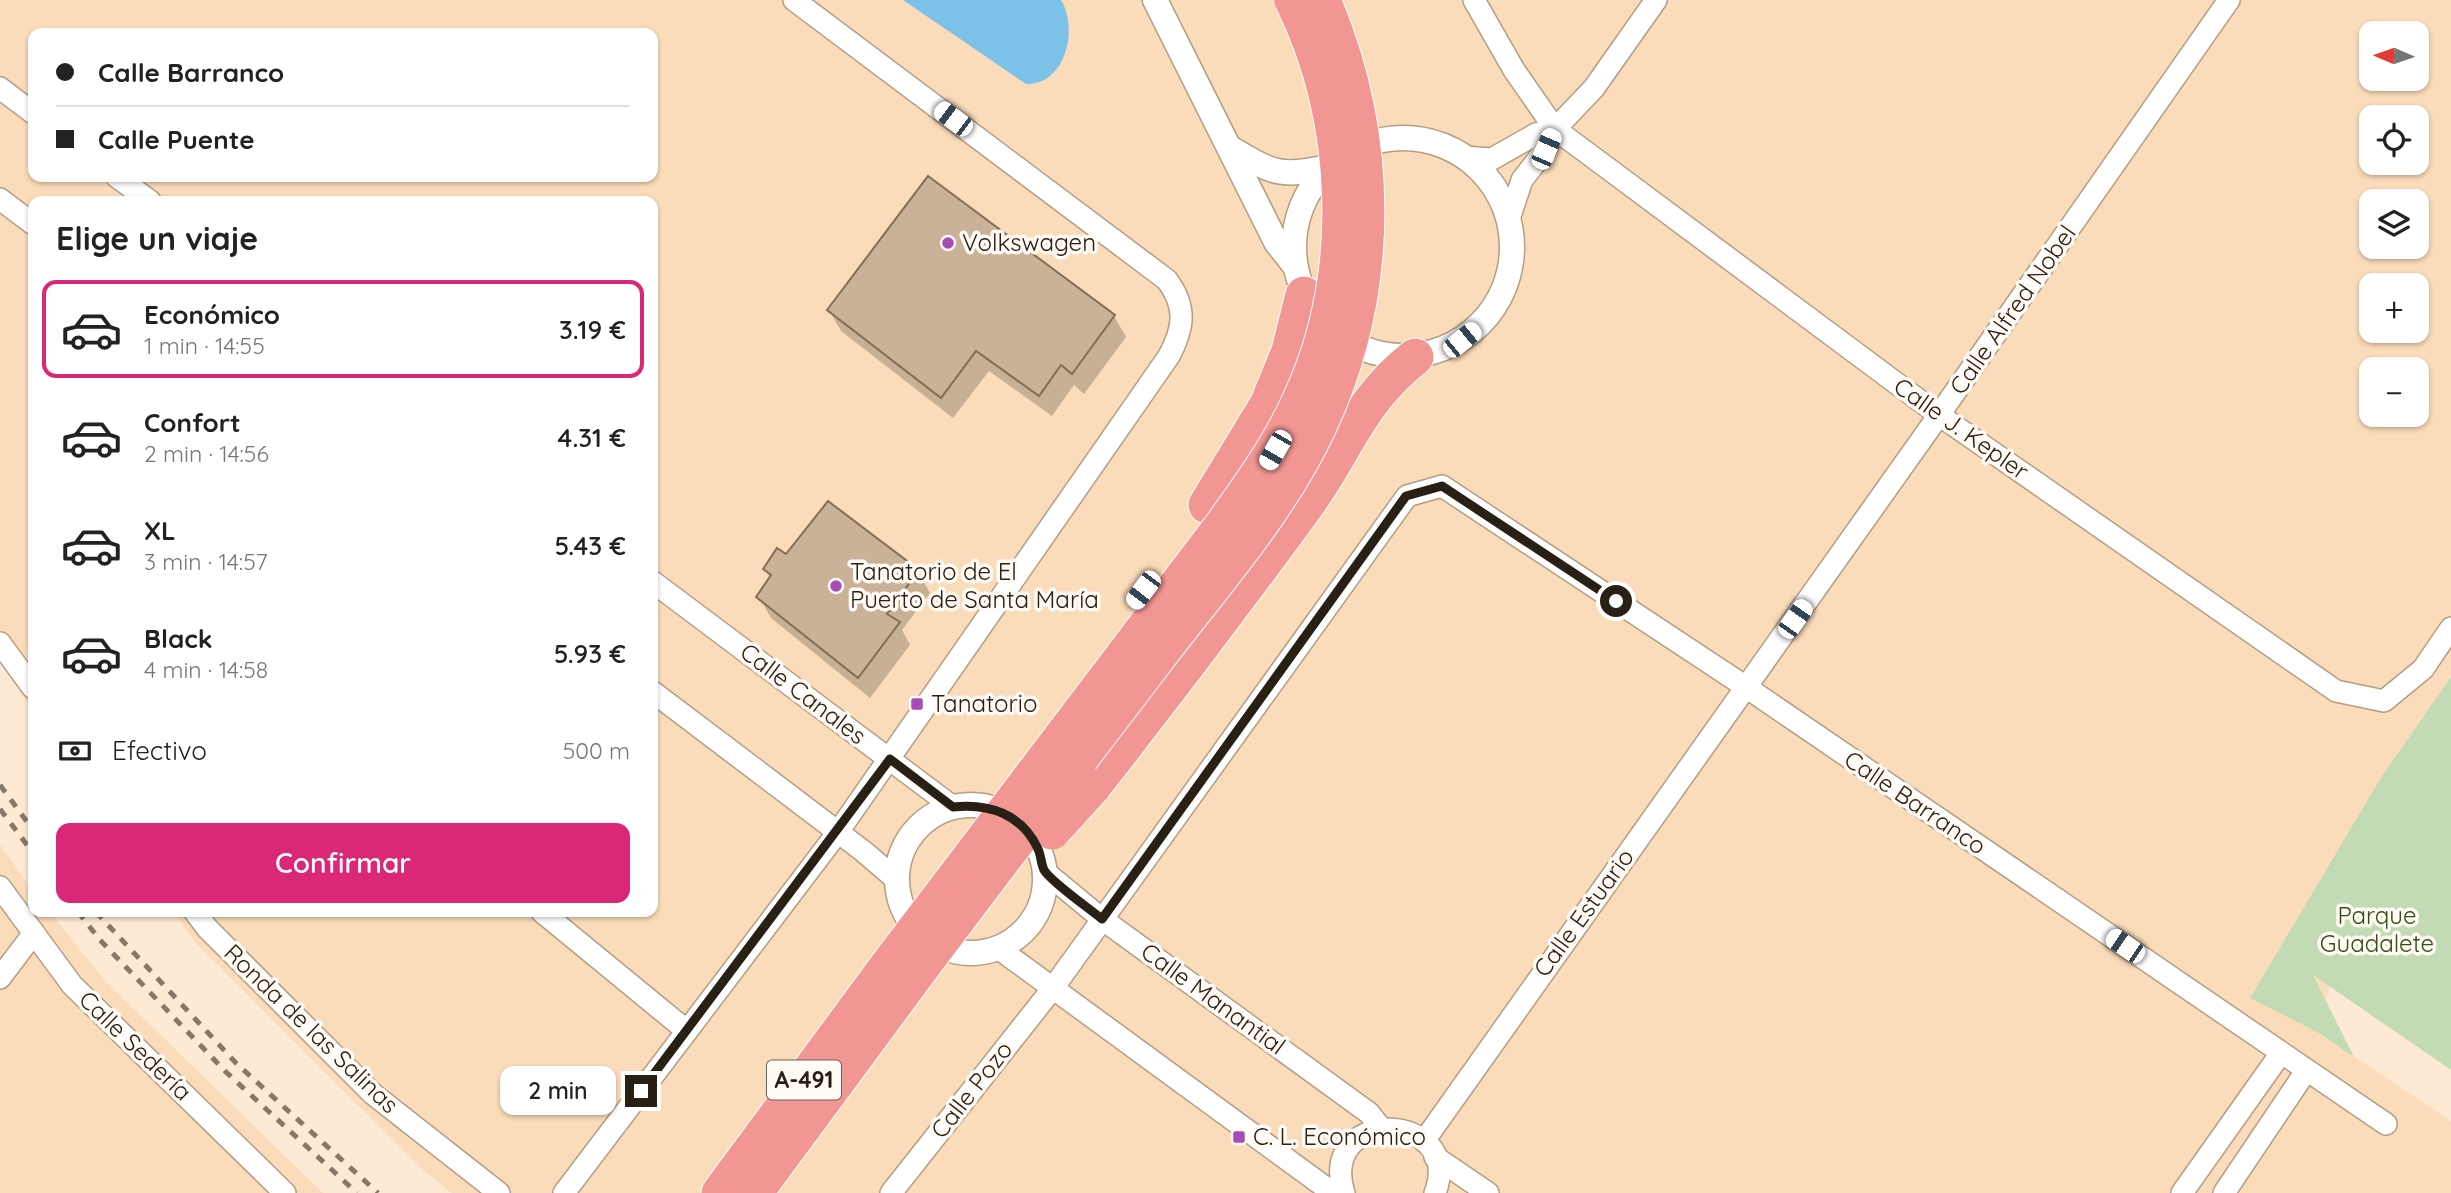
<!DOCTYPE html>
<html lang="es">
<meta charset="utf-8">
<style>
body{margin:0;font-family:Quicksand,sans-serif;background:#f2f2f2;color:#222;height:100vh;display:flex;flex-direction:column;font-size:26px;white-space:nowrap}
*{box-sizing:border-box;margin:0}
p{font-size:23px;color:#767676}
.icon{flex:none;width:38px;height:38px;fill:none;stroke:currentColor;stroke-width:2;stroke-linecap:round;stroke-linejoin:round}
.map{position:relative;flex:1;overflow:hidden}
.sheet{position:absolute;left:28px;top:196px;width:630px;height:721px;display:flex;flex-direction:column;background:#fff;border-radius:14px;box-shadow:0 2px 5px #0004}
.sheet>*{flex:none}
.banner{position:absolute;left:28px;top:28px;width:630px;height:154px;border-radius:14px;box-shadow:0 2px 5px #0004;display:grid;align-content:center;height:154px;padding:0 28px;background:#fff}
.needle{width:46px;rotate:272deg}
.controls{position:absolute;left:2359px;top:21px;display:grid;gap:14px}
.controls a{display:grid;place-items:center;width:70px;height:70px;border-radius:14px;background:#fff;box-shadow:0 2px 5px #0004;font-size:35px}
.end{position:absolute;width:32px;height:32px;margin:-16px;border:9px solid #292015;background:#fff;box-shadow:0 0 0 4px #fff}
.from{border-radius:50%}
.bubble{position:absolute;height:49px;border-radius:14px;background:#fff;box-shadow:0 2px 5px #0004;font-size:23px;font-weight:600;line-height:49px;text-align:center}
.car{position:absolute;width:21px;height:42px;margin:-21px -10px;border-radius:9px;box-shadow:0 0 5px 2px #0007;background:linear-gradient(#fff 24%,#345 0 40%,#fff 0 76%,#345 0 86%,#fff 0)}
.banner b{display:flex;align-items:center;gap:24px;height:66px;font-size:26px}
.banner b+b{border-top:2px solid #e0e0e0}
.banner i{width:18px;height:18px;background:#222}
ul{padding:0;list-style:none}
li{display:flex;align-items:center;gap:21px;height:98px;margin:0 14px 10px;padding:0 14px;border:4px solid transparent;border-radius:14px}
li div{flex:1}
li b{display:block;font-size:26px}
li em{font-style:normal;font-weight:600}
li.current{border-color:#db2777}
li>.icon{width:63px;height:63px;stroke-width:1.5}
h2{padding:0 28px;font-size:32px;line-height:84px}
.pay{display:flex;align-items:center;gap:18px;height:77px;padding:0 28px;font-size:26px}
.pay p{margin-inline-start:auto}
.primary-button{display:flex;gap:14px;margin-top:auto;padding:14px 28px}
.primary-button a{flex:1;height:80px;border-radius:14px;background:#db2777;color:#fff;font-size:28px;font-weight:600;line-height:80px;text-align:center}
.map>svg:first-child{display:block}
.built{fill:#fadcba;fill-rule:evenodd}
.green{fill:#c2dbb4}
.water{fill:#7bc1e8}
.shadow{fill:#0003}
.building{fill:#cab298;stroke:#836e55;stroke-width:2}
.lines{fill:none;stroke-linecap:round;stroke-linejoin:round}
.minor-casing{stroke:#b59d83;stroke-width:24}
.tertiary-casing{stroke:#b59d83;stroke-width:27}
.motorway-casing{stroke:#fff;stroke-width:39}
.minor{stroke:#fff;stroke-width:21}
.tertiary{stroke:#fff;stroke-width:24}
.motorway{stroke:#f29693;stroke-width:37}
.rail{stroke:#867868;stroke-width:5;stroke-dasharray:9 9;stroke-linecap:butt}
.motorway-bridge-casing{stroke:#fff;stroke-width:39;stroke-linecap:butt}
.motorway-bridge{stroke:#f29693;stroke-width:37}
.route{stroke:#292015;stroke-width:9}
.poi-dot{fill:#a74cb7;stroke:#fffaf4;stroke-width:2.5}
.labels{text-anchor:middle;stroke-width:7;stroke-linejoin:round;paint-order:stroke}
.shield{fill:#fffaf4;stroke:#696158;stroke-width:2}
.shield-label{font-size:23px;font-weight:bold;fill:#292015}
.poi-label{font-size:24px;fill:#292015;stroke:#fffaf4;text-anchor:start}
.street-label{font-size:24px;fill:#292015;stroke:#fffaf4}
.park-label{font-size:24px;fill:#2e5015;stroke:#fffaf4}
</style>
<div class="map">
<svg width="2451" height="1193" viewBox="0 0 2451 1193">
<rect width="100%" height="100%" fill="#feead4"/>
<!-- built -->
<g class="built">
<path d="M0,0h2451v763l-99,122 -33,148 132,88v72h-1999l-26,-20 -231,-231 -21,-30h479v-711h-620v510l-33,-48zM33,33h620v144h-620zM2371,33h46v46h-46zM2371,117h46v46h-46zM2371,201h46v46h-46zM2371,285h46v46h-46zM2371,369h46v46h-46z"/>
<path d="M0,845l33,46v21h17l56,70 217,211h-323z"/>
</g>
<!-- green -->
<path class="green" d="M2451,677v393l-138,-95 41,82 -35,-24 -69,-35 132,-222z"/>
<!-- water -->
<path class="water" d="M903,0h158c18,30 4,85 -35,84z"/>
<!-- shadow -->
<g class="shadow">
<path d="M829,310l285,6 12,21 -42,57 -10,-9 -22,31 -63,-45 -36,47 -112,-87z"/>
<path d="M829,504l89,68 12,21 -28,37 8,15 -40,53 -99,-80 -12,-21 12,-18 -6,-10 21,-12z"/>
</g>
<!-- building -->
<g class="building">
<path d="M928,176l187,139 -43,59 -11,-9 -22,31 -63,-45 -35,47 -114,-88z"/>
<path d="M828,501l91,69 -32,44 13,8 -42,56 -102,-81 15,-22 -8,-6 14,-21 9,6z"/>
</g>
<g class="lines">
<defs>
<g id="minor">
<path d="M1474,0l40,70 41,59 384,286 397,276 48,10 39,-32 28,-41"/>
<path d="M0,88l33,25"/>
<path d="M1464,157l28,2 44,-25 19,-5"/>
<path d="M117,177l33,24"/>
<path d="M0,199l33,25"/>
<path d="M1509,219l13,-39 24,-31 9,-20 39,-41 62,-88"/>
<path d="M653,582l300,225"/>
<path d="M0,643l33,45"/>
<path d="M653,692l210,159 34,29"/>
<path d="M1044,871l58,48 267,194 12,15"/>
<path d="M0,887l72,98 213,208"/>
<path d="M195,912l12,16 166,166 126,99"/>
<path d="M542,912l145,119"/>
<path d="M998,948l335,245"/>
<path d="M0,978l34,-45"/>
<path d="M1424,1141l515,-726 290,-415"/>
<path d="M1435,1157l53,36"/>
<path d="M564,1193l274,-361 331,-476c15,-28 18,-49 -2,-76l-373,-280"/>
<path d="M891,1193l162,-205 354,-492 35,-10 304,201 640,437"/>
<path d="M1344,1193c-27,-89 122,-81 91,0"/>
<path d="M2182,1193l99,-140"/>
<path d="M2224,1193l82,-122"/>
</g>
<g id="tertiary">
<path d="M1155,0l121,242 19,24"/>
<circle cx="1403" cy="247" r="109"/>
<path d="M1232,149c41,24 48,29 96,18"/>
<circle cx="971" cy="879" r="74"/>
</g>
<g id="motorway">
<path d="M1207,505l61,-100 22,-54 14,-56"/>
<path d="M1092,787c74,-94 146,-189 216,-285 39,-55 51,-101 107,-145"/>
<path d="M720,1193l168,-227"/>
<path d="M754,1193l156,-211"/>
</g>
</defs>
<!-- minor casing -->
<use href="#minor" class="minor-casing"/>
<!-- tertiary casing -->
<use href="#tertiary" class="tertiary-casing"/>
<!-- motorway casing -->
<use href="#motorway" class="motorway-casing"/>
<!-- minor -->
<use href="#minor" class="minor"/>
<!-- tertiary -->
<use href="#tertiary" class="tertiary"/>
<!-- motorway -->
<use href="#motorway" class="motorway"/>
<!-- rail -->
<g class="rail">
<path d="M0,785l33,45"/>
<path d="M0,809l33,44"/>
<path d="M78,912l22,28 126,132 131,121"/>
<path d="M96,912l140,151 142,130"/>
</g>
<defs>
<g id="motorway-bridge">
<path d="M1052,831l40,-44"/>
<path d="M888,966l336,-442c28,-39 56,-78 76,-122 58,-123 53,-280 -7,-402"/>
<path d="M910,982c80,-108 163,-214 244,-321 57,-75 125,-150 165,-237 63,-135 61,-288 3,-424"/>
</g>
</defs>
<!-- motorway-bridge casing -->
<use href="#motorway-bridge" class="motorway-bridge-casing"/>
<!-- motorway-bridge -->
<use href="#motorway-bridge" class="motorway-bridge"/>
</g>
<g class="lines">
<!-- route -->
<path class="route" d="M641,1091l249,-332 63,48c36,-4 69,7 85,42 3,6 3,15 6,21 7,12 46,39 58,49l304,-423 36,-10 174,115"/>
</g>
<!-- markers -->
<g class="poi-dot">
<circle cx="948" cy="243" r="7"/>
<circle cx="836" cy="586" r="7"/>
<rect x="910" y="697" width="14" height="14" rx="3.5"/>
<rect x="1232" y="1130" width="14" height="14" rx="3.5"/>
</g>
<g class="labels">
<!-- shield labels -->
<rect class="shield" x="767" y="1060.5" width="74" height="39" rx="5"/>
<g class="shield-label">
<text x="804" y="1088">A-491</text>
</g>
<!-- poi labels -->
<g class="poi-label">
<text x="962" y="251">Volkswagen</text>
<text x="850" y="580">Tanatorio de El<tspan x="850" dy="28">Puerto de Santa María</tspan></text>
<text x="931" y="712">Tanatorio</text>
<text x="1253" y="1145">C. L. Económico</text>
</g>
<!-- street labels -->
<g class="street-label">
<text transform="translate(2013 310) rotate(-55)" y="8">Calle Alfred Nobel</text>
<text transform="translate(1961 429) rotate(35)" y="8">Calle J. Kepler</text>
<text transform="translate(803 694) rotate(37)" y="8">Calle Canales</text>
<text transform="translate(1915 803) rotate(34)" y="8">Calle Barranco</text>
<text transform="translate(1584 913) rotate(-54)" y="8">Calle Estuario</text>
<text transform="translate(1213 999) rotate(36)" y="8">Calle Manantial</text>
<text transform="translate(311 1029) rotate(44)" y="8">Ronda de las Salinas</text>
<text transform="translate(135 1046) rotate(44)" y="8">Calle Sedería</text>
<text transform="translate(972 1090) rotate(-52)" y="8">Calle Pozo</text>
</g>
<!-- park labels -->
<g class="park-label">
<text x="2377" y="924">Parque<tspan x="2377" dy="28">Guadalete</tspan></text>
</g>
</g>
</svg>
<div class="controls">
<a><svg class="needle" viewBox="-14 -14 28 28"><path d="M0-13l5 13h-10z" fill="#e53935"/><path d="M0 13l5-13h-10z" fill="#767676"/></svg></a>
<a><svg class="icon" aria-label="locate" viewBox="0 0 24 24"><circle cx="12" cy="12" r="6"/><path d="M12 2v4M12 18v4M2 12h4M18 12h4"/></svg></a>
<a><svg class="icon" aria-label="layers" viewBox="0 0 24 24"><path d="M12 4l9 5-9 5-9-5zM3 14l9 5 9-5"/></svg></a>
<a>+</a>
<a>−</a>
</div>
<i class="end from" style="left:1616px;top:601px"></i>
<i class="end" style="left:641px;top:1091px"></i>
<div class="bubble" style="left:500px;top:1066px;width:116px">2 min</div>
<i class="car" style="left:953px;top:119px;rotate:307deg"></i>
<i class="car" style="left:1546px;top:149px;rotate:23deg"></i>
<i class="car" style="left:1462px;top:340px;rotate:51deg"></i>
<i class="car" style="left:1275px;top:450px;rotate:210deg"></i>
<i class="car" style="left:1143px;top:590px;rotate:217deg"></i>
<i class="car" style="left:1795px;top:619px;rotate:35deg"></i>
<i class="car" style="left:2125px;top:946px;rotate:304deg"></i>
<div class="banner">
<b><i class="from"></i>Calle Barranco</b>
<b><i></i>Calle Puente</b>
</div>
<section class="sheet">
<h2>Elige un viaje</h2>
<ul>
<li class="current"><svg class="icon" aria-label="car" viewBox="0 0 24 24"><path d="M5 17H2v-5l4-1 3-4h7l3 4 3 1v5h-3M9 17h6M6 11h13"/><circle cx="7" cy="17" r="2"/><circle cx="17" cy="17" r="2"/></svg><div><b>Económico</b><p>1 min · 14:55</p></div><em>3.19 €</em></li>
<li><svg class="icon" aria-label="car" viewBox="0 0 24 24"><path d="M5 17H2v-5l4-1 3-4h7l3 4 3 1v5h-3M9 17h6M6 11h13"/><circle cx="7" cy="17" r="2"/><circle cx="17" cy="17" r="2"/></svg><div><b>Confort</b><p>2 min · 14:56</p></div><em>4.31 €</em></li>
<li><svg class="icon" aria-label="car" viewBox="0 0 24 24"><path d="M5 17H2v-5l4-1 3-4h7l3 4 3 1v5h-3M9 17h6M6 11h13"/><circle cx="7" cy="17" r="2"/><circle cx="17" cy="17" r="2"/></svg><div><b>XL</b><p>3 min · 14:57</p></div><em>5.43 €</em></li>
<li><svg class="icon" aria-label="car" viewBox="0 0 24 24"><path d="M5 17H2v-5l4-1 3-4h7l3 4 3 1v5h-3M9 17h6M6 11h13"/><circle cx="7" cy="17" r="2"/><circle cx="17" cy="17" r="2"/></svg><div><b>Black</b><p>4 min · 14:58</p></div><em>5.93 €</em></li>
</ul>
<div class="pay"><svg class="icon" aria-label="cash" viewBox="0 0 24 24"><path d="M3 7h18v10H3z"/><circle cx="12" cy="12" r="2"/></svg>Efectivo<p>500 m</p></div>
<div class="primary-button"><a>Confirmar</a></div>
</section>
</div>
